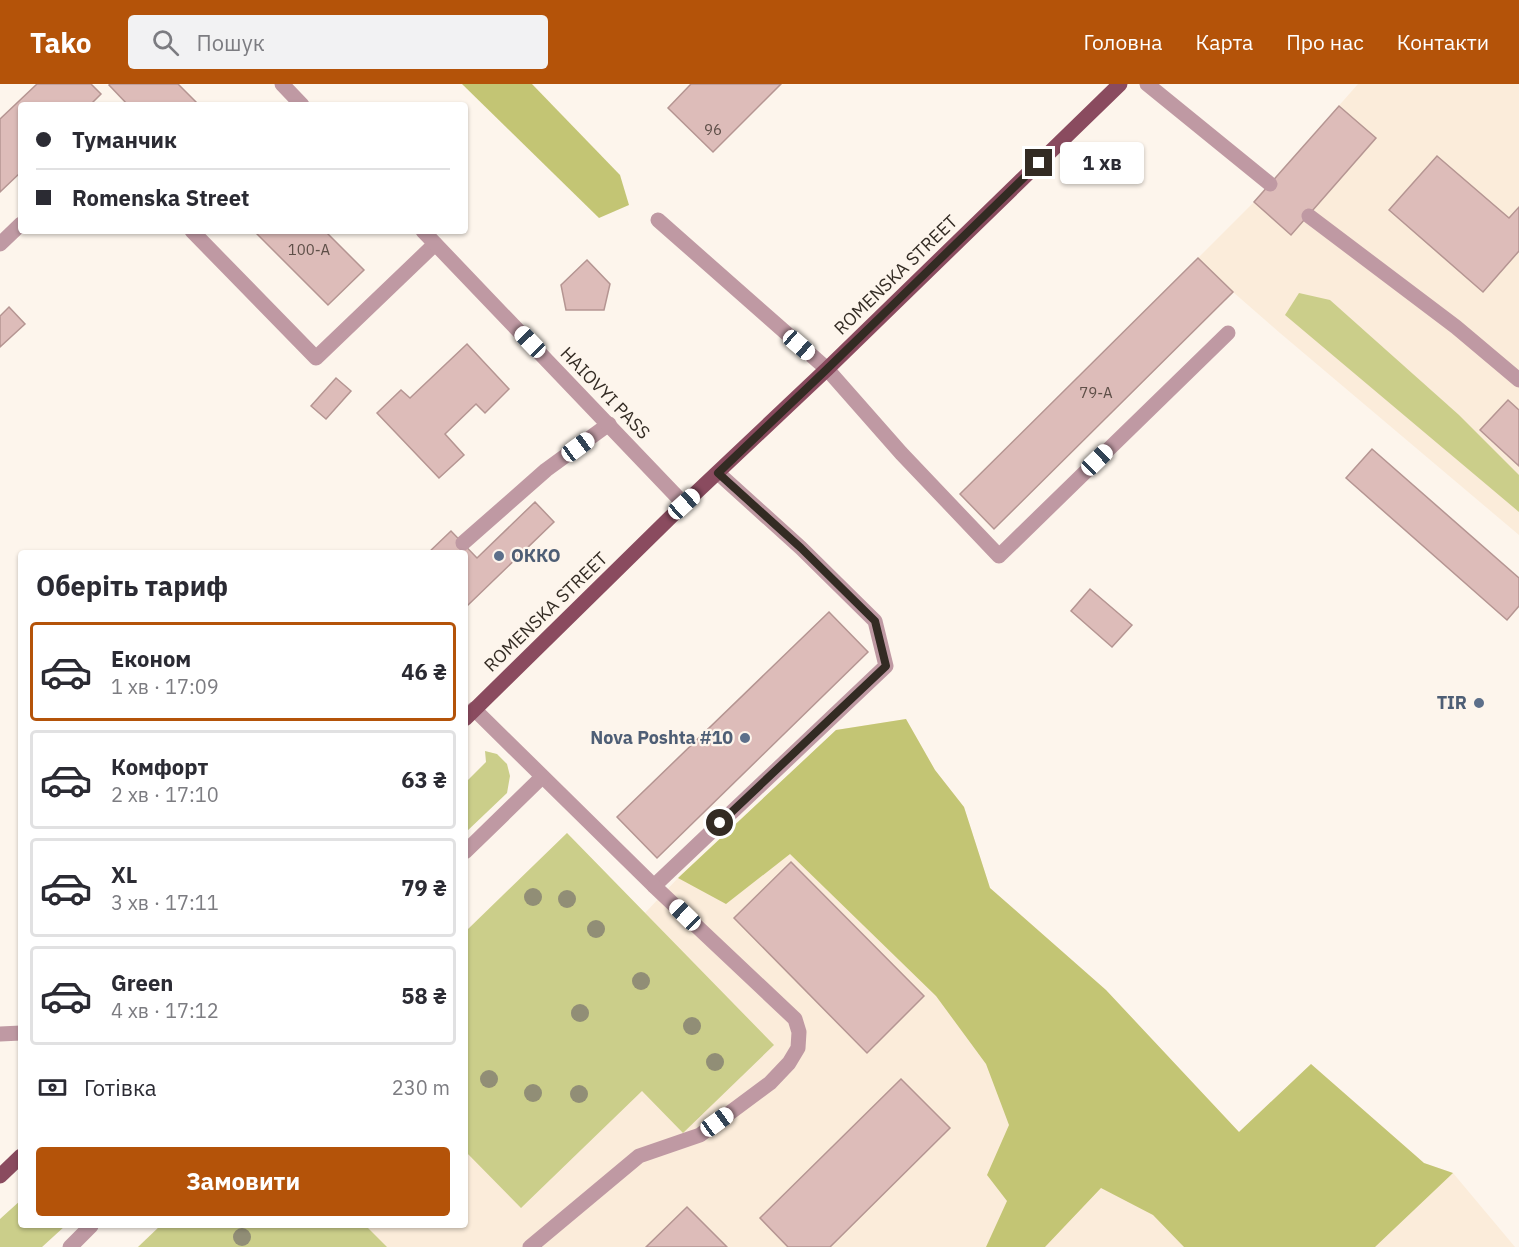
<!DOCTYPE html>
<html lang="uk">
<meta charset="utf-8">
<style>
body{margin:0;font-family:"IBM Plex Sans",sans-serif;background:#f2f2f3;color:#2b2b33;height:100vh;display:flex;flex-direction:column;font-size:22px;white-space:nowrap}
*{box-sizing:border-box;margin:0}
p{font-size:20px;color:#7c7c81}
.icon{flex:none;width:33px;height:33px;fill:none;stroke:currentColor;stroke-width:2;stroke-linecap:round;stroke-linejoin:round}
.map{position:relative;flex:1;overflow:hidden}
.panel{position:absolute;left:18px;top:466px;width:450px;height:678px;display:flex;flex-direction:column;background:#fff;border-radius:6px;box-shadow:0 2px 4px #0004}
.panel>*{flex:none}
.banner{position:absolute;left:18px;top:18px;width:450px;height:132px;border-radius:6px;box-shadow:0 2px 4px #0004;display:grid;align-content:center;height:132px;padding:0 18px;background:#fff}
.end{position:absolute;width:27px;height:27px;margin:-14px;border:8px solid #332b23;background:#fff;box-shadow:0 0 0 3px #fff}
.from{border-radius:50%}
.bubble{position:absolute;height:42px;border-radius:6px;background:#fff;box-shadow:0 2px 4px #0004;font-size:20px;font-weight:800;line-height:42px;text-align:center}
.car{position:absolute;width:18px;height:36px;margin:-18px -9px;border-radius:8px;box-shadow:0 0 4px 2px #0007;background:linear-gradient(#fff 24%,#345 0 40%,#fff 0 76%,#345 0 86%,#fff 0)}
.banner b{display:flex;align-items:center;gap:21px;height:57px;font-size:22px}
.banner b+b{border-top:2px solid #e1e1e2}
.banner i{width:15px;height:15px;background:#2b2b33}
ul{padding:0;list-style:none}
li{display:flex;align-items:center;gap:18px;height:99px;margin:0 12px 9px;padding:0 6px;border:3px solid #e1e1e2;border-radius:6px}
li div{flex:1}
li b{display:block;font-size:22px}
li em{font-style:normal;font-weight:800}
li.selected{border-color:#b45309}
li>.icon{width:54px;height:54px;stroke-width:1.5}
h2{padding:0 18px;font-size:27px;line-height:72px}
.pay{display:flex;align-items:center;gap:15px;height:66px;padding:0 18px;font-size:22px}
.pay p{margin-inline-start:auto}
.action{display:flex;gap:12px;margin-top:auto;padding:12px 18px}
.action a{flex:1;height:69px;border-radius:6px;background:#b45309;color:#fff;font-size:24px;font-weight:800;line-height:69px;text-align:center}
header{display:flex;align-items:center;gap:36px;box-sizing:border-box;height:84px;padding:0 30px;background:#b45309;color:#fff}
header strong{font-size:28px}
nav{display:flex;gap:33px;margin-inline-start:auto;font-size:21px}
.search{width:420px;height:54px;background:#f2f2f3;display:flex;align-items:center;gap:15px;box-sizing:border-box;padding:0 21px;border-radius:6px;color:#7c7c81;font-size:22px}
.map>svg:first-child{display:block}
.built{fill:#fbecda}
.green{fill:#cbce8a}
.forest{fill:#c3c574}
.building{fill:#ddbcb9;stroke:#b59592;stroke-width:1.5}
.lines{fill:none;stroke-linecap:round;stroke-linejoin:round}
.service{stroke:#bf99a3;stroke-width:15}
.minor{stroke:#bf99a3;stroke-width:15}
.primary{stroke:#8a4b5f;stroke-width:15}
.tree{fill:#918e76}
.route{stroke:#332b23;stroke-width:8}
.service-dot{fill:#5c6f8a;stroke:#fdf5ec;stroke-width:2}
.labels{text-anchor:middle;stroke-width:4.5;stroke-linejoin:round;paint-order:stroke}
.number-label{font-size:15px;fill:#5e4f48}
.street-label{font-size:18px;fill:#332b23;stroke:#fdf5ec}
.service-label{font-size:18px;font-weight:bold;fill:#4e5e75;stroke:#fdf5ec;text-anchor:end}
</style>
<header>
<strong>Tako</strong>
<div class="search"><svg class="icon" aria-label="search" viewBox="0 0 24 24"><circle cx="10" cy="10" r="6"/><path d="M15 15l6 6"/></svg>Пошук</div>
<nav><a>Головна</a><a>Карта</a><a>Про нас</a><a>Контакти</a></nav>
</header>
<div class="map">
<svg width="1519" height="1163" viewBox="0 0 1519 1163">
<rect width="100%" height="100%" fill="#fdf5ec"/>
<!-- built -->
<g class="built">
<path d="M1358,0h161v451l-239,-202 -47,-41 -35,-34 56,-56z"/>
<path d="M906,635l29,51 29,37 26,81 116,102 133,142 72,-68 113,99 29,10 62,74h-1377l22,-21h305v-294l102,-99 78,80 33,-35 158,-148z"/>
</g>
<!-- green -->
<g class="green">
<path d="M1299,209l31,7 129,115 60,60v37l-234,-197z"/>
<path d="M485,667l12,3 10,10 3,12 -3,17 -42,40v-50l21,-21z"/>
<path d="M567,749l207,212 -91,88 -41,-42 -121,117 -56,-57v-219z"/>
<path d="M21,1116v26h44l-23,21h-42v-28z"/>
<path d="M160,1142h206l21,21h-249z"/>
</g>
<!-- forest -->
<g class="forest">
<path d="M462,0h70l88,91 9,30 -30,13z"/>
<path d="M906,635l29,51 29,37 26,81 116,102 133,142 72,-68 113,99 29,10 -78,74h-191l-31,-32 -52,-27 -56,59h-59l21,-46 -20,-26 22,-50 -23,-61 -50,-68 -146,-142 -64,50 -48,-26 158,-148z"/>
</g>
<!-- building -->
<g class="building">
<path d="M37,0h54l10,10 -11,11h-69v67l-21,20v-73z"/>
<path d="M110,0h68l21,21h-71l-19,-20z"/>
<path d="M691,0h90l-68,68 -45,-44z"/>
<path d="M1339,22l37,32 -85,97 -37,-33z"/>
<path d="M1437,72l72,62 10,-11v44l-36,41 -94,-82z"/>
<path d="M254,147h71l39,39 -36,35z"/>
<path d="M1198,174l35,34 -239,237 -34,-35z"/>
<path d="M587,176l23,24 -6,26h-38l-5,-25z"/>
<path d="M9,223l16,17 -25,23v-31z"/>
<path d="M467,260l42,45 -24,24 -9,-9 -31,30 19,21 -25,23 -62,-65 24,-23 9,8z"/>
<path d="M336,294l15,13 -25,28 -15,-13z"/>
<path d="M1508,316l11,10v56l-39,-36z"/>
<path d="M1372,365l147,129v28l-12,14 -161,-142z"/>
<path d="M535,418l19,20 -87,84 -2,-2v-50h-38l24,-23 26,27z"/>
<path d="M1090,505l42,36 -20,22 -41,-36z"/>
<path d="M829,528l39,40 -211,206 -40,-41z"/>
<path d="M791,778l133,134 -57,57 -133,-135z"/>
<path d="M901,995l49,49 -120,119h-42l-28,-29z"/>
<path d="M687,1123l40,40h-81z"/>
</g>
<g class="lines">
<!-- service -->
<g class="service">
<path d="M1147,0l123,100"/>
<path d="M1309,132l147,111 63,53"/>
<path d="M658,136l169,149 74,84 98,103 229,-223"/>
<path d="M192,147l124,127 119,-114"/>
<path d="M0,160l21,-20"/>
<path d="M463,459l83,-73 63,-46"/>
<path d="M474,625l180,177 232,-220 -11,-45 -74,-73 -83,-75"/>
<path d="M465,768l77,-75"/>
<path d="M0,950l21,-1"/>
<path d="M70,1163l21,-21"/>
<path d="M530,1163l109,-91 61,-21 70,-52 19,-20 9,-15 1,-16 -4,-13 -141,-133"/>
</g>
<!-- minor -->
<g class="minor">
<path d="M282,0l20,21"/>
<path d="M423,147l261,273"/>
</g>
<!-- primary -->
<g class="primary">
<path d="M465,635l219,-215 143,-135 293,-285"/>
<path d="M0,1092l21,-20"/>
</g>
</g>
<!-- trees -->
<g class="tree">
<circle cx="533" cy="813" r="9"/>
<circle cx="567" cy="815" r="9"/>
<circle cx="596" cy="845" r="9"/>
<circle cx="641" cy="897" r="9"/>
<circle cx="580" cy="929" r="9"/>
<circle cx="692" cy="942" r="9"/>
<circle cx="715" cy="978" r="9"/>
<circle cx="489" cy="995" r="9"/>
<circle cx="533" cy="1009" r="9"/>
<circle cx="579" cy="1010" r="9"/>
<circle cx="242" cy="1153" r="9"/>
</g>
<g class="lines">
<!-- route -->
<path class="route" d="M720,739l166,-157 -11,-45 -74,-73 -83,-75 109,-104 212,-206"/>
</g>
<!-- markers -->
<g class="service-dot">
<circle cx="499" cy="472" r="6"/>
<circle cx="1479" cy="619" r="6"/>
<circle cx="745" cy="654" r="6"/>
</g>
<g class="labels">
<!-- number labels -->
<g class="number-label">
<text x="713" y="51">96</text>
<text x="309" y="171">100-А</text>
<text x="1096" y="314">79-А</text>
</g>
<!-- street labels -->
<g class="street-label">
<text transform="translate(896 191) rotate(-44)" y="6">ROMENSKA STREET</text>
<text transform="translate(605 309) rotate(46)" y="6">HAIOVYI PASS</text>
<text transform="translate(546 528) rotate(-44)" y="6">ROMENSKA STREET</text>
</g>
<!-- service labels -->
<g class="service-label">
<text x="511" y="478" text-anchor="start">ОККО</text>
<text x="1467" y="625">TIR</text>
<text x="733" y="660">Nova Poshta #10</text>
</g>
</g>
</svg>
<i class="end from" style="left:720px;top:739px"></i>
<i class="end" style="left:1039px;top:79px"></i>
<div class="bubble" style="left:1060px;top:58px;width:84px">1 хв</div>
<i class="car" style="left:530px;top:258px;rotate:316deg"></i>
<i class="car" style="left:799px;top:261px;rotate:131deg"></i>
<i class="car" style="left:578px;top:363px;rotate:54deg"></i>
<i class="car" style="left:1097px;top:376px;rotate:46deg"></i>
<i class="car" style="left:684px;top:420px;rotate:48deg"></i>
<i class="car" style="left:685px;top:831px;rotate:314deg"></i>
<i class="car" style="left:717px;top:1038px;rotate:54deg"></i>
<div class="banner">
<b><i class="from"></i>Туманчик</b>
<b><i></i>Romenska Street</b>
</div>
<section class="panel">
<h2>Оберіть тариф</h2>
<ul>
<li class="selected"><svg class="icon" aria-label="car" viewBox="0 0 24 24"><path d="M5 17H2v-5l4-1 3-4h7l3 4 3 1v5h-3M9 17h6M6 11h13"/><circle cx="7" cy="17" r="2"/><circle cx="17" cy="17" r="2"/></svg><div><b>Економ</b><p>1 хв · 17:09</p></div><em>46 ₴</em></li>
<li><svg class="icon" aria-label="car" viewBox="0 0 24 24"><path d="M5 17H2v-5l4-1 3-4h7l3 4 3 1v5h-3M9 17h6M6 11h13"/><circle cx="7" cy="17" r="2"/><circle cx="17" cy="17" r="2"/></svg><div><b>Комфорт</b><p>2 хв · 17:10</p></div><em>63 ₴</em></li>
<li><svg class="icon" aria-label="car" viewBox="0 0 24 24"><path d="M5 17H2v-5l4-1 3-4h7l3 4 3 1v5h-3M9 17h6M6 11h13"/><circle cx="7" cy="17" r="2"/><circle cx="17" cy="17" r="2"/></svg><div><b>XL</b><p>3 хв · 17:11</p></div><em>79 ₴</em></li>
<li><svg class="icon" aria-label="car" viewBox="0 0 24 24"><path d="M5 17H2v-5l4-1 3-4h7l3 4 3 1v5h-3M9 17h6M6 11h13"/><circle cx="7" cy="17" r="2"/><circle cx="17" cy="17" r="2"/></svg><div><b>Green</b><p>4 хв · 17:12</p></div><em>58 ₴</em></li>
</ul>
<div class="pay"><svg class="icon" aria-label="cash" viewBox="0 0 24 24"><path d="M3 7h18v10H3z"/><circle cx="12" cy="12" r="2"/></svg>Готівка<p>230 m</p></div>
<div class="action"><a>Замовити</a></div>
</section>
</div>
